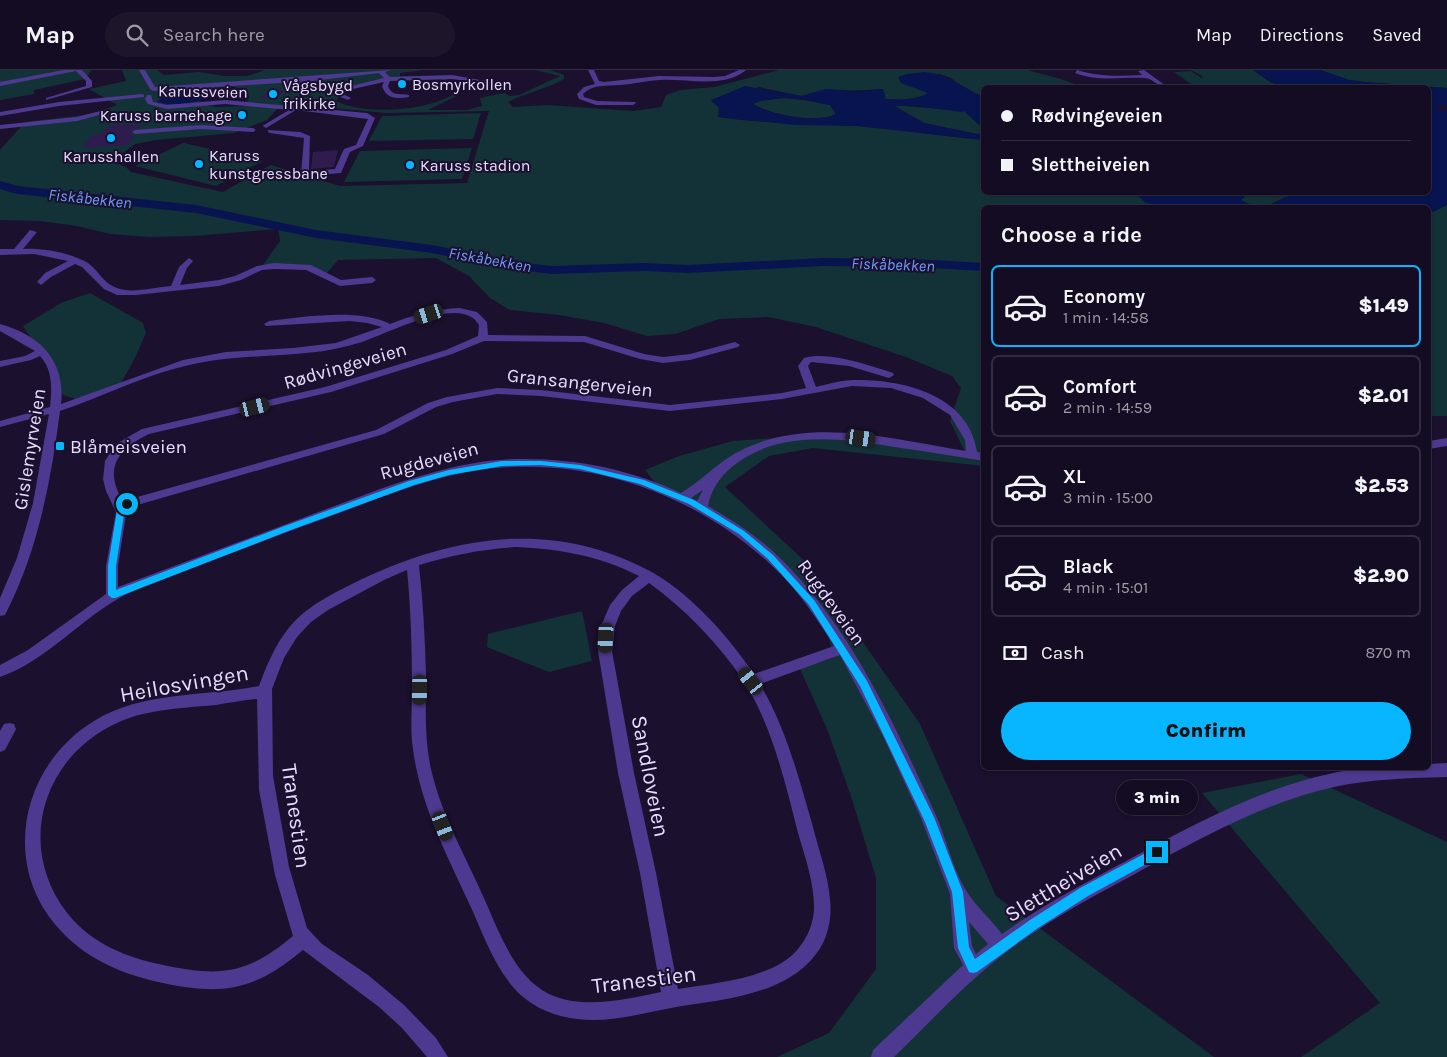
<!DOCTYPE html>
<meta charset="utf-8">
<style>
body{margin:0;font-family:Karla,sans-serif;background:#1d152a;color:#f1f3f6;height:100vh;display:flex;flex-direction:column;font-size:19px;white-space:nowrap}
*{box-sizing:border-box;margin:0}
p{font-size:16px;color:#9d9ba5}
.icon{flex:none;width:28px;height:28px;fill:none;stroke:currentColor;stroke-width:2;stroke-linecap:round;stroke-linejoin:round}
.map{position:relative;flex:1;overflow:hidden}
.side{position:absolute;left:981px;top:135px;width:450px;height:565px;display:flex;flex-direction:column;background:#140c22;border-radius:8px;box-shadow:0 1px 4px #0004,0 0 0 1px #332c40}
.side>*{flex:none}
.guide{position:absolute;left:981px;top:15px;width:450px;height:110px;border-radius:8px;box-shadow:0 1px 4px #0004,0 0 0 1px #332c40;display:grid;align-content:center;height:110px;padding:0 20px;background:#140c22}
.end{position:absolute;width:22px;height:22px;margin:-11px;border:6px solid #08b6ff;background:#111;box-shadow:0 0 0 2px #111}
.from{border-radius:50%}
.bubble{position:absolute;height:35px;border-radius:18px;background:#140c22;box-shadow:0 1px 4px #0004,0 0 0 1px #332c40;font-size:16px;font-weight:800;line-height:35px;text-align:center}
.car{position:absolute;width:15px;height:30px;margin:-15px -8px;border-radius:6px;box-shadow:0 0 4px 1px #0007;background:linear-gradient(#222 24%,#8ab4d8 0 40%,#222 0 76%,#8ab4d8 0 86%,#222 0)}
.guide b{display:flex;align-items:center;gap:18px;height:48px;font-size:19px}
.guide b+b{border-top:1px solid #332c40}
.guide i{width:12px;height:12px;background:#f1f3f6}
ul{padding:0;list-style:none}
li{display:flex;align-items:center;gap:15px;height:82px;margin:0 10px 8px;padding:0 10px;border:2px solid #332c40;border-radius:8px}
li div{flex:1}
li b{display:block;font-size:19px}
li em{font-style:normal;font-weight:800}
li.on{border-color:#08b6ff}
li>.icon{width:45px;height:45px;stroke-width:1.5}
h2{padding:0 20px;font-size:22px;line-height:60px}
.pay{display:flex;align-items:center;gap:12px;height:55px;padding:0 20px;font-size:19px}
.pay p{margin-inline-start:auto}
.action{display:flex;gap:10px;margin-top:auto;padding:10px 20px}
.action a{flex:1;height:58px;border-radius:30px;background:#08b6ff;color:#111;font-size:20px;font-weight:800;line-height:58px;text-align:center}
header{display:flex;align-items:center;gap:30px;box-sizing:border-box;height:70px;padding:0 25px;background:#140c22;border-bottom:1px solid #332c40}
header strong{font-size:24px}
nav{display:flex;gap:28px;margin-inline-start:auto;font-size:18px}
.search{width:350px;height:45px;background:#1d152a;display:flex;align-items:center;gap:12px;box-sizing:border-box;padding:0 18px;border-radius:28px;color:#9d9ba5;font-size:19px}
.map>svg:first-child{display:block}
.green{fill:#133238;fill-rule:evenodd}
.water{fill:#08144f;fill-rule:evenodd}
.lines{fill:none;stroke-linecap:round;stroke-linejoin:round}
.river{fill:#08144f;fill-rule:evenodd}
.building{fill:#301b4f}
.minor{fill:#4d398f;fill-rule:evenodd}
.route{fill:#08b6ff}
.poi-dot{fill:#08b6ff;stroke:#1b102d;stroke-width:2}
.labels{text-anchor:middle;stroke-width:4;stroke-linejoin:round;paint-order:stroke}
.far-poi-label{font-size:16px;fill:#e7dcff;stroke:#1b102d;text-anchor:start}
.far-street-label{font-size:16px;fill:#e7dcff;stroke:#1b102d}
.far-water-label{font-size:16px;font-style:italic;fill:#6a9dff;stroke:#1b102d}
.street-label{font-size:19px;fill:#e7dcff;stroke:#1b102d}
.poi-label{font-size:19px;fill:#e7dcff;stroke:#1b102d;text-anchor:start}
.near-street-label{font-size:22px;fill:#e7dcff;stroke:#1b102d}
</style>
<header>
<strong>Map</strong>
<div class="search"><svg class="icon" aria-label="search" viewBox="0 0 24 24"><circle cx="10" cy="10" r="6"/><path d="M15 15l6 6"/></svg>Search here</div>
<nav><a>Map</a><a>Directions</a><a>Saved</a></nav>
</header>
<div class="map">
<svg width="1447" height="987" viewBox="0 0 1447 987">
<rect width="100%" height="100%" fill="#1b102d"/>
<!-- green -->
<g class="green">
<path d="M0,0h92l-7,9 -51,11v4l-34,6z"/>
<path d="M122,0h35l7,5 35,-3 26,4h22l18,-6h158l-23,3v3c24,1 38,-5 60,11v7l-32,16h39l15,-4 -2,-8 24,-5 6,3 9,-1 41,-19 -25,-6h15l14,5v4c-18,10 -38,14 -56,23l5,5 35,-2 85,6 28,-4 5,-12 15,-5 33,-3 65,-17h248l34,9 22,8 -99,1v9l-18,-7 -15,-12 -11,-4h-33l14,16 8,3c-13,7 -30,7 -44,6l-2,-10 -70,4 -12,3 -42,-9 -48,14 8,6 -1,10c45,7 91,6 137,9 43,2 86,11 129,14v52l151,1 10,9 16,5 -177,1v258l-171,-18 -44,8 -44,31 85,79 110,158 76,172 218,161h-437l52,-24 47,-64v-91l-25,-82 -24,-67 -27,-60 33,-11 -6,-31 -70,-87 -99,-54 -13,-16 34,-14 54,-15 57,-4 57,1 118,14 -15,-31 11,-33 -9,-12 -46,-19 -90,-30 -48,-10 -49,2 -44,15 -28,2 -43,-13 -45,-8 -49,-5 -20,-12 -21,-22 -33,-18 -98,2 -12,14 -16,-5h-50l20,-28 -2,-12 -83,7 -45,1 -40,-3 -33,-8 -37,-5 -40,-1v-70l25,-28 67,-8 25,-9 -28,-16 37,-8zM434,7l14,5 9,10c-27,19 -91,24 -121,9l6,-9c30,-10 61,-14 92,-15zM232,16l12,5 5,6 -4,9 -29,1 -15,-3 -1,-3 -36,3 -3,-6 37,-5 2,-3zM290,34l96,9 103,-2 -22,72 -127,3 -69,-21 -48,27 -92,-20 -5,-5 -8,-3 1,-8 16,-12 21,-4 78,-7 33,-13 13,-14z"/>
<path d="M1191,0h62l17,12 15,5h-87l9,-3h-16l-17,-12 17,-1 12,8 -1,-3z"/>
<path d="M1320,0h127v18l-83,-6 -15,-2z"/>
<path d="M783,28l22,2 25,5 6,9c-19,10 -65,1 -83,-10l7,-3z"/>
<path d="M893,35l71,6 20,18v4l-7,1 -53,-11z"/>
<path d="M481,43l-8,26 -104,2 13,-25z"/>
<path d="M183,73h1l79,18 -47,25 -81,-20z"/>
<path d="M472,78l-10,31 -118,3 16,-31z"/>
<path d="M1248,123h56c-7,1 -14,3 -20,5 -21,9 -21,13 -43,2z"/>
<path d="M1447,135v211h-18v-202z"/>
<path d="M90,223l53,30 3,10 -13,29 -14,24 -43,13 -13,-4 -11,-25 -29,-44 38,-23z"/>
<path d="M582,541l10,50 -43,11 -62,-25 1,-13z"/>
<path d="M1301,704l146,68v215h-146l79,-54 -178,-210z"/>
</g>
<!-- water -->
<g class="water">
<path d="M1253,0h67l29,10 15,2 83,6v17l-11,2 -1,2 12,2v94l-18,9v-6l-162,-1 17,-9 20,-5 125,-1v-104h-66l-14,-2 2,1h-66l-15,-5z"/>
<path d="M925,2c26,3 36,15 59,25v32l-20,-18 -2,1 -46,-6h-22l30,17 53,11 7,-1v7l-127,-14 -61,-1 -78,-8c3,-9 0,-11 -7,-17l34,-14 56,10 25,-7 35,2 22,-2 3,10c13,1 30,1 42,-6l-27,-10 -3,-6 9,-3zM783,28l22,2 25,5 6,9c-18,10 -66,1 -83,-10l7,-3z"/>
<path d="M203,22l10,2v4c-17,4 -39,9 -56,4l4,-4z"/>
<path d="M1135,123h113l-7,7 11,6 13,1h-104l-16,-5z"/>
</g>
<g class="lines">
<!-- river -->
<path class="river" d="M0,111l18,5 178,19 120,25 116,15 77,16 43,5 92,-3 44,2 135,-7 91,1 70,4v8l-70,-4 -91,-1 -135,7 -44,-2 -92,3 -43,-5 -77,-16 -116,-15 -120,-25 -179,-19 -17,-5z"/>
</g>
<!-- building -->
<g class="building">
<path d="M286,19l-8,9h-18l8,-8z"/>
<path d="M119,54l23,1 -2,3 -10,3 4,5 -6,9 -46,3 10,-13h6l10,-8z"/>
<path d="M338,80l-4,17 -23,2 2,-17z"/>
</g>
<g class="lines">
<!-- minor -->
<g class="minor">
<path d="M64,0h18l10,11v6l-46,13v-2l40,-12v-5l-10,-10 -76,15v-4z"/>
<path d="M139,0h6l10,17 236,-17 -6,2 5,5 62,-2 51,9 -3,2 -48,-7 -62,2 -2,5c4,11 12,7 21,9v2c-12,2 -23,2 -27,-11l2,-4 -40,9 -1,3 8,4 -3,2 -10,-4 1,-7 45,-11 -5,-5 -67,8 -159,10 -3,-2z"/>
<path d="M588,0h6l5,11 5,1 55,-6 55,1 11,-1 14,-6h7c-23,19 -60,8 -87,10 -13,1 -26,4 -39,5 -14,1 -27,-1 -37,9l1,3 13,4 38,1 1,1 -3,2h-37l-17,-6 -2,-5 7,-7 11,-3z"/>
<path d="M1077,0c22,7 42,6 65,5l-4,-4 6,-1 25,18c-12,0 -15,-10 -25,-10 -24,-1 -45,4 -69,-5z"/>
<path d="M142,24l2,1v2l-85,9 -59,10v-4l59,-10z"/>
<path d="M147,25h4l2,7 14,3 58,-5 142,13 8,5 -12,28 -13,6 -9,21 -36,3 -4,-2 3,-36 -34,-5 -2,-1v-2l32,2 10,4 -1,35 26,-2 9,-20 12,-4 12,-26 -72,-9 -30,18 -3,-2 1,-1 25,-15 -64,-6 -58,5 -19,-5 -3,-5z"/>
<path d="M104,40l3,2 -1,1 -29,8 -77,8v-4l77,-8z"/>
<path d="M201,55l52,3 3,2 -3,2 -52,-3 -66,5 -3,-2 3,-2z"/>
<path d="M30,160l7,2 -14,17c20,-1 48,4 65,14 10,7 16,21 29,25 14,6 38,-1 54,-2l8,-19 10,-9 4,3 -6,7 -7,17 39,-5 16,-4 22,-10 17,-3 37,2 30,15 31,-3 4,3 -4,3 -32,3 -34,-16 -32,-1 -12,1 -21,10 -22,6 -83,9h-19l-13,-6 -22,-22 -7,-3 -24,13 -10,8 -4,-3 8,-9 23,-12 -34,-7 -34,1v-6h14z"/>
<path d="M460,238l17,4 10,10 1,13 97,1 59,18 19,3 27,-3 45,-12 5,3 -2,2 -48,13 -27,3 -23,-4 -56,-17 -100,-1 -32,13 -121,38 -182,42c-31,15 -46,34 -26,67l253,-71 52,-27 19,-6 50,-9 44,2 129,15 112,-12 24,-5 -8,-22 6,-8c26,-7 63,7 89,15l1,2 -5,3 -40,-12 -38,-4 -3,4 8,21c12,-3 25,-7 38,-7 49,-1 115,15 123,72l7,1v8c-28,-5 -55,-9 -83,-13 -55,-9 -121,-20 -168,18 -12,10 -22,23 -25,40 26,15 52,32 73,53 70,69 114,166 154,254 11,24 16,51 29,74 10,18 26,31 38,47 39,-28 81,-50 124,-73 70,-38 144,-78 223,-91 27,-4 53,-2 80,-2v-4l18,-1v14c-38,1 -76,2 -113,10 -72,16 -136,53 -201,88 -47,25 -96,52 -138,86 -36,29 -68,64 -101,96h-23l2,-7 90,-85 -9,-17 -4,-54 -29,-76 -38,-82 -43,-81 -80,29c26,44 39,94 53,143 6,24 15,48 17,72 2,15 -1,33 -8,46 -29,51 -99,54 -151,63 -31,6 -62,15 -94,11 -25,-3 -48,-13 -64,-32 -21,-25 -31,-56 -44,-84 -23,-50 -49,-99 -56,-154 -3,-19 -1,-38 -1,-58 0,-40 -1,-81 -5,-121l-21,9 -58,31 -17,12 -14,15 -13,21 -12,31 1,87 16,91 18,61 15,16 46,31 36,30 32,33 12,19h-21l-25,-29 -23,-21 -76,-57c-48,40 -79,46 -140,33 -38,-8 -74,-22 -102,-52 -61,-64 -41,-165 33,-210 48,-30 111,-24 165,-35 7,-19 16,-41 29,-57 17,-22 44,-35 68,-47 94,-46 194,-63 290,-13 42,21 82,67 108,105l80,-28c-18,-29 -38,-59 -64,-82 -81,-75 -194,-112 -303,-92 -54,10 -106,34 -158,52 -40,15 -80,30 -120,45 -21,8 -42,15 -62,25 -46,23 -78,66 -127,83v-12l28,-15 78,-56v-28l10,-54 -10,-21 -3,-12 2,-18 11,-17 26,-15 183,-42 121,-37 32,-14 1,-11c-2,-3 -5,-7 -8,-8 -24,-15 -85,17 -109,25 -57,19 -119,9 -177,24 -43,10 -83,31 -125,45 -9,70 -22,140 -55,204l-5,1v-18l17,-40 16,-55 16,-89 -49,13v-6l50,-14c2,-18 3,-37 -10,-51l-9,4 -31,7v-6l25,-5 10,-5 -35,-20v-7c40,11 66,37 61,80l122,-44 43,-8 67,-4 43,-5 46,-16 -15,-4 -17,-2 -84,5 -2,-2 5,-3c35,-4 89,-13 121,3 23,-9 45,-15 70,-16zM852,316l39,2 32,10 27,17 15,25 1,11c-75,-12 -162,-37 -232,3 -19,11 -34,28 -53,39 -59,-28 -129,-39 -194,-32 -37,5 -72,16 -107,28l-262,98v-21l9,-58 257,-74 52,-27 17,-5 44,-8 44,2 129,15 112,-12zM703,420l-6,11 -6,-3zM516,477c44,2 84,9 123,29l-17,14 -12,15 -9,21 -3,25 20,122 22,100 21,119c-35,7 -78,18 -112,2 -33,-17 -48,-57 -62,-89 -19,-45 -45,-87 -56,-136 -7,-31 -5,-63 -5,-94 -1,-37 -3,-74 -7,-110 33,-10 64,-16 97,-18zM649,513c36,26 69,60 94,97 29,45 42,102 55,153 7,24 16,49 16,74 0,15 -6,30 -16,42 -25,30 -84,34 -120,40l-22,-116 -22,-100 -22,-122 3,-25 6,-15 11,-15zM257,629l2,91 16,85 18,61c-47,39 -72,41 -130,29 -35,-7 -71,-21 -95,-51 -53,-67 -26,-158 51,-192 29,-13 65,-14 97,-17 13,-2 28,-5 41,-6zM969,852l19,22 -12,10 -4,-8z"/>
<path d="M1447,368v8l-18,3v-8z"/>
<path d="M9,653l5,1 2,5 -11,21 -5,2v-21l4,-7z"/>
</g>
</g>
<!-- route -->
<path class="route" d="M502,391h39l39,4 64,15 50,20 50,31 29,24 41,45 53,81 67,136 29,75 6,55 6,12 55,-39 50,-32 77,-41 4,2 1,3 -1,4 -73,40 -50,32 -61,44 -4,1 -4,-1 -11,-24 -6,-56 -27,-70 -65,-136 -51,-81 -41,-46 -29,-25 -50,-30 -49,-20 -60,-15 -39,-4 -39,1 -53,9 -35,10 -126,46 -173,67h-3l-4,-3v-29l10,-62 9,-2 4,2 -6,4 -9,58v24l166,-63 127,-46 40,-11z"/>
<!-- markers -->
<g class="poi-dot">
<circle cx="402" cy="14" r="5"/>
<circle cx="273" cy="24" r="5"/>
<circle cx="242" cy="45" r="5"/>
<circle cx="111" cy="68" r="5"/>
<circle cx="199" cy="94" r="5"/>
<circle cx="410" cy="95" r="5"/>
<rect x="55" y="371" width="10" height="10" rx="2.5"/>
</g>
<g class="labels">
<!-- far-poi labels -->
<g class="far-poi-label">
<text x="412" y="20">Bosmyrkollen</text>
<text x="283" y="21">Vågsbygd<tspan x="283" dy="18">frikirke</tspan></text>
<text x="232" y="51" text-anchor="end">Karuss barnehage</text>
<text x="209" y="91">Karuss<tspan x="209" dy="18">kunstgressbane</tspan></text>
<text x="111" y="92" text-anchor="middle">Karusshallen</text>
<text x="420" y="101">Karuss stadion</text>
</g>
<!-- far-street labels -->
<g class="far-street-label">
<text transform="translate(203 21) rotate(1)" y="6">Karussveien</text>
</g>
<!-- far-water labels -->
<g class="far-water-label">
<text transform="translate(90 128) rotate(6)" y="6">Fiskåbekken</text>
<text transform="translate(490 189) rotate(10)" y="6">Fiskåbekken</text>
<text transform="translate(893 194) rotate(2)" y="6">Fiskåbekken</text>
</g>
<!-- street labels -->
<g class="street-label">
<text transform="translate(345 295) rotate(-16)" y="7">Rødvingeveien</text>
<text transform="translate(580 312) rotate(6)" y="7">Gransangerveien</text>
<text transform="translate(29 379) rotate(-81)" y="7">Gislemyrveien</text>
<text transform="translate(429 390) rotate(-15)" y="7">Rugdeveien</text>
<text transform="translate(832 532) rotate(54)" y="7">Rugdeveien</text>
</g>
<!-- poi labels -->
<g class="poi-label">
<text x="70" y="383">Blåmeisveien</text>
</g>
<!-- near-street labels -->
<g class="near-street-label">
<text transform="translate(184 613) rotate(-10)" y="8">Heilosvingen</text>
<text transform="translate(651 706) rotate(79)" y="8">Sandloveien</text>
<text transform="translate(297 746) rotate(82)" y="8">Tranestien</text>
<text transform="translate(1063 812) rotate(-31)" y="8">Slettheiveien</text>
<text transform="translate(644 909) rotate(-7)" y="8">Tranestien</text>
</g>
</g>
</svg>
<i class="end from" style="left:127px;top:434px"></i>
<i class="end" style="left:1157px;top:782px"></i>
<div class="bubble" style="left:1116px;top:710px;width:82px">3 min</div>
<i class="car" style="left:429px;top:244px;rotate:252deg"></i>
<i class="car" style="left:255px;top:337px;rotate:76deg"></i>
<i class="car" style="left:861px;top:368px;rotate:98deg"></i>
<i class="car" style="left:606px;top:568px;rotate:183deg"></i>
<i class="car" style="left:751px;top:611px;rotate:322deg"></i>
<i class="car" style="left:420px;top:620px;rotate:181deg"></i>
<i class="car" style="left:443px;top:756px;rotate:159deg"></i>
<div class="guide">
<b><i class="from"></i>Rødvingeveien</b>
<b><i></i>Slettheiveien</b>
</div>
<section class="side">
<h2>Choose a ride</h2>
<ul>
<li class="on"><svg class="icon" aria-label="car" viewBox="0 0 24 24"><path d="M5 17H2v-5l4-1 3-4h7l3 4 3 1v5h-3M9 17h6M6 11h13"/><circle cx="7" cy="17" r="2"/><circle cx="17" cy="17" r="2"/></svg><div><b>Economy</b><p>1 min · 14:58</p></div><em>$1.49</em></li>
<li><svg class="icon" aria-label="car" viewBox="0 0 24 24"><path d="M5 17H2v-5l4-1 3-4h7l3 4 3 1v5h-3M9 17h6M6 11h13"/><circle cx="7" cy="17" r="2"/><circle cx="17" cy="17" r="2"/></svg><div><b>Comfort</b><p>2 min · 14:59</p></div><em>$2.01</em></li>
<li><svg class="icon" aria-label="car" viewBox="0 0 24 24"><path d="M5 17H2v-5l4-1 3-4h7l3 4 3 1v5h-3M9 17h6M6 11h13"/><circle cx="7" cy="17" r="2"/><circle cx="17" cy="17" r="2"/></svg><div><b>XL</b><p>3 min · 15:00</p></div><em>$2.53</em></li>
<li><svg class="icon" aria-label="car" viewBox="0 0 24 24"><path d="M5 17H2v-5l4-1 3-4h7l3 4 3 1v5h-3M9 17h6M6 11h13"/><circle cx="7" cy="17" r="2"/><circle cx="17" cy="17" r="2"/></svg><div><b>Black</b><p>4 min · 15:01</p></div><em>$2.90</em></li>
</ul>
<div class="pay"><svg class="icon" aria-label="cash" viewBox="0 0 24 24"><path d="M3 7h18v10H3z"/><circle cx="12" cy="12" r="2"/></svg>Cash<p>870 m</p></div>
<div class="action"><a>Confirm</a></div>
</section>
</div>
